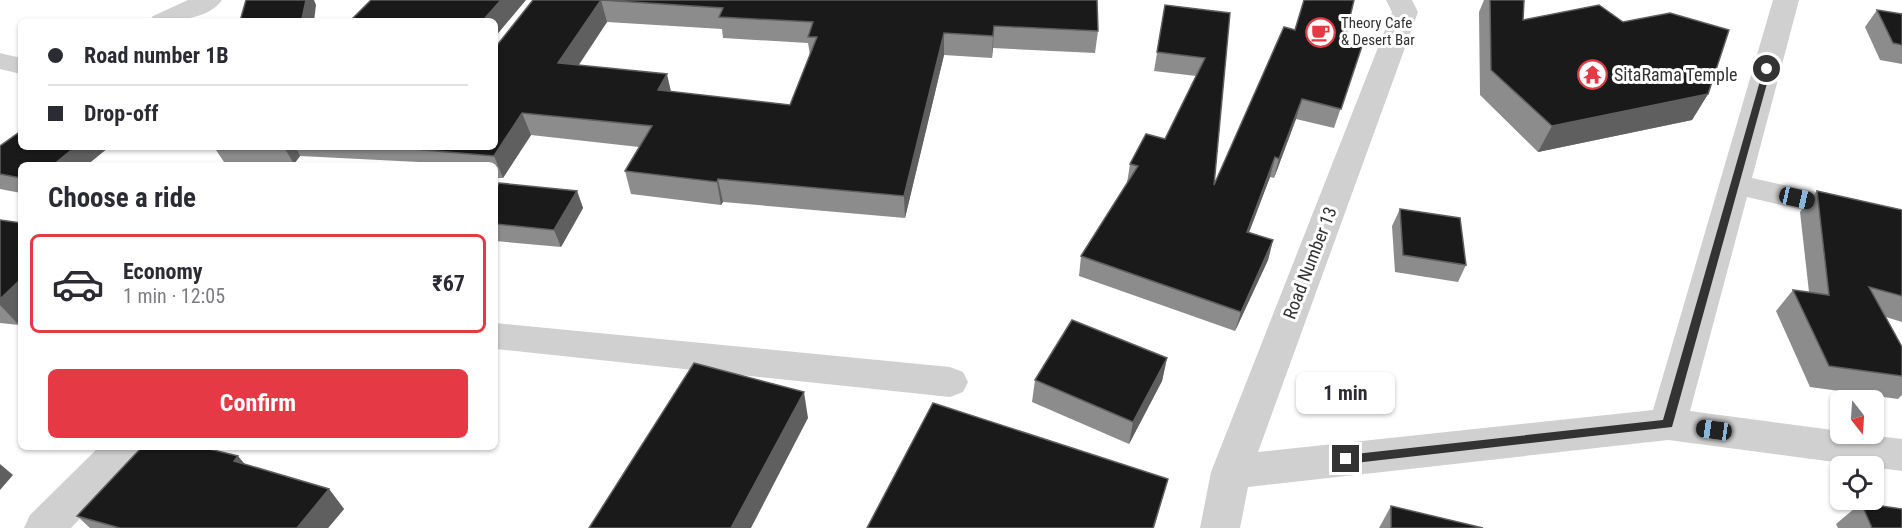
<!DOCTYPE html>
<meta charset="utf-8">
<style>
body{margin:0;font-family:"Roboto Condensed",sans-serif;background:#f7f7f7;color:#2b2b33;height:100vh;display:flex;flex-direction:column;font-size:22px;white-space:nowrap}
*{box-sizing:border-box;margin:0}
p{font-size:20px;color:#7c7c81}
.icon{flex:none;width:33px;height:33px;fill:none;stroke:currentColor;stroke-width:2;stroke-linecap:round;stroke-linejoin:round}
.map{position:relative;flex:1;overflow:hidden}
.drawer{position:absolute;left:18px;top:162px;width:480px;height:288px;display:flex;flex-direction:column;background:#fff;border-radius:9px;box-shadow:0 2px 4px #0004}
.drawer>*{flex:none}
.banner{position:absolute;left:18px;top:18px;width:480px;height:132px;border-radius:9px;box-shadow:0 2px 4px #0004;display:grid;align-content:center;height:132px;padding:0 30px;background:#fff}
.needle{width:39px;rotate:163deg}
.buttons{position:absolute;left:1830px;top:390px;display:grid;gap:12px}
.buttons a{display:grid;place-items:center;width:54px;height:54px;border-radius:9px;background:#fff;box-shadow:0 2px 4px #0004;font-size:30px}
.end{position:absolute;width:27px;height:27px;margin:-14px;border:8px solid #333;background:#fff;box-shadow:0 0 0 3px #fff}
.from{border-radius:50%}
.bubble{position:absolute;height:42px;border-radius:9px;background:#fff;box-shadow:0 2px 4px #0004;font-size:20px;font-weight:700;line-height:42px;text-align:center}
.car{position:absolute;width:18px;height:36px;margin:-18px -9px;border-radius:8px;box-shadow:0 0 4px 2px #0007;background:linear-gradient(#222 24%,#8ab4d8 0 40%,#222 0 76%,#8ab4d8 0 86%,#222 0)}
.banner b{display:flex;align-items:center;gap:21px;height:57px;font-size:22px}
.banner b+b{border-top:2px solid #e1e1e2}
.banner i{width:15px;height:15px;background:#2b2b33}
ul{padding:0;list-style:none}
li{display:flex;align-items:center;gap:18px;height:99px;margin:0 12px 9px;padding:0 18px;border:3px solid transparent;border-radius:9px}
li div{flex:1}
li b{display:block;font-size:22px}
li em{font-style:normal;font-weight:700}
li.selected{border-color:#e63946}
li>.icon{width:54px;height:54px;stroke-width:1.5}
h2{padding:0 30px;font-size:27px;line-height:72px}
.primary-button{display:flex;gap:12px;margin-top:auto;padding:12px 30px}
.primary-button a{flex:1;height:69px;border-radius:9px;background:#e63946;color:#fff;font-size:24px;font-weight:700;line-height:69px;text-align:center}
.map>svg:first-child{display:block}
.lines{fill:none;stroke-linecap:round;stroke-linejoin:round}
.minor{fill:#d0d0d0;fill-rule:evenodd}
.wall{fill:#8c8c8c;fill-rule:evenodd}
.shaded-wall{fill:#5f5f5f}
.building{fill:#1a1a1a;stroke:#5f5f5f;stroke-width:1.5;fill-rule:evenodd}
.route{fill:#333}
.labels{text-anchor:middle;stroke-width:6;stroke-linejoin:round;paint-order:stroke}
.far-poi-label{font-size:15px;fill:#333;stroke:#fff;text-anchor:start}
.poi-label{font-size:18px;fill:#333;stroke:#fff;text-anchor:start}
.street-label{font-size:18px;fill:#333;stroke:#fff}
</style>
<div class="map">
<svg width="1902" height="528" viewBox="0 0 1902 528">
<rect width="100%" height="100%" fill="#fff"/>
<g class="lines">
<!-- minor -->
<g class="minor">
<path d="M188,0h34c-15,21 -51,21 -73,21l4,-5z"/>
<path d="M1386,0h26l6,12 -160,440 395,-42 120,-410h26l-47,178 150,33v22l-155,-36 -57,214 150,20v3h22l40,5v32l-234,-31 -420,47 -8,41h-40l11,-56 181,-460z"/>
<path d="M0,53l21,5v16l-21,-5z"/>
<path d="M495,323l455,44 13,5 5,10 -5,10 -13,5 -455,-48z"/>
<path d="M99,447h44l-5,11 -67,70h-47l6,-13z"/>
</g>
</g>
<!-- wall -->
<g class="wall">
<path d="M533,0h564l1,31 -3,22 -102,-5 -1,10 -48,-3 -39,163 -182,-16 -2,3 -90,-11 -6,-23 14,-24 -108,-12 -28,43h-8v-13h-75l-1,-3 -119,-6 -6,8 -70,-2 -10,-15h281l3,-103zM607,22l115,7 1,9 85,5 2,12 -20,50 -119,-13 -92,-27z"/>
<path d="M1484,0h40l-1,20 185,74 -16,26 -154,32 -58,-57 -1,-83z"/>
<path d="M1165,5l65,8 -16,172 130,-143 18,4 -28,82 -38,-9 -22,59 -4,-1 -21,55 24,8 -5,20 -33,71 -156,-55 2,-20 46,-73 3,-19 35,-25 31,-63 -42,-5z"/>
<path d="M1877,10l25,4v50l-22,-4 -15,-33z"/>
<path d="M0,146l21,1h88l-22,18h-66v28l-21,-4z"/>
<path d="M495,190l82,1 6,17 -22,39 -66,-6z"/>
<path d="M1817,191l85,19v112l-16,-5 16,30v48l-4,4 -88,-12 -34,-76 17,-21 16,2 -9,-80z"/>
<path d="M1400,209l66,56 -8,17 -63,-10 -3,-46z"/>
<path d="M0,220l21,3v100l-2,2 -19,-2z"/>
<path d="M1167,358l-5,23 -33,63 -97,-42 3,-22z"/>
<path d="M246,465l83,24 15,20 -16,19h-238l-13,-12z"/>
<path d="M1861,503l41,25h-64l-2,-4z"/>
<path d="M1391,506l92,22h-104z"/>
</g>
<!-- shaded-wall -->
<g class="shaded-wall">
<path d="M306,0h8l2,5 -2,16h-26z"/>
<path d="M501,0h25l-31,37v-16h-10v-3z"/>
<path d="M601,0l6,22 -42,63 -7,-22z"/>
<path d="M994,26l-1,22 -1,10 1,-22z"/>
<path d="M944,33v22l-39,163 -1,-22z"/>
<path d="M667,74l5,22 -14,-6z"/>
<path d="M1708,94l-16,26 -154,32 14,-26z"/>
<path d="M1302,99l-6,20 -22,59 5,-19z"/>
<path d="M522,113l9,22 -28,43 -9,-22z"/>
<path d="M75,147h34l-22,18h-34z"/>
<path d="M284,147h12l4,9 -6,8z"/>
<path d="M1275,157l-5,20 -28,74 5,-19z"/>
<path d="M718,179l5,23 -2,3 -4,-23z"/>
<path d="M577,191l6,17 -22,39 -7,-17z"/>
<path d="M1273,240l-5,20 -33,71 6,-19z"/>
<path d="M21,279v44l-2,2 -19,-20v-6z"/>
<path d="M1167,358l-5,23 -33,63 4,-22z"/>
<path d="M804,392l4,26 -57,110h-20z"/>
<path d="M238,456l17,20 -21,-15z"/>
<path d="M0,464l13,11 -13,15z"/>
<path d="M1168,479l-14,49h-1z"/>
<path d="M329,489l15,20 -16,19h-31z"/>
</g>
<!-- building -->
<g class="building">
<path d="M246,0h60l-4,19 -14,2h-48z"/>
<path d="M371,0h130l-16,18v3h-135z"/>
<path d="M533,0h564l1,31 -104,-5 -1,10 -49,-3 -40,163 -186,-17 -1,3 -92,-11 27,-45 -130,-13 -28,43 -81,-7 1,-2h81v-102l3,-1zM601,0l122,8 -4,9 94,5 -5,15h9l-27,68 -132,-15 9,-16 -109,-11z"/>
<path d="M1304,0h50l-10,42 18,4 -21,63 -39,-10 -23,60 -4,-2 -28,75 26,8 -32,72 -160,-56 57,-90 -8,-2 16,-30 19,5 40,-81 -48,-6 8,-47 65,8 -16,172 70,-158 11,3z"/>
<path d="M1490,0h34l-1,20 76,-15 24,17 47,-9 59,17 -21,64 -156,32 -61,-56z"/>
<path d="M1877,10l25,4v31l-9,-2z"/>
<path d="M21,131v16h54l-22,18h-32v13l-21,-4v-28z"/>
<path d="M499,183l78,8 -23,39 -59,-6v-34z"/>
<path d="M1817,191l85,19v86l-33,-9 33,60v29l-73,-10 -36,-76 36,5z"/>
<path d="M1400,209l60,9 6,47 -63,-10z"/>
<path d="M0,220l21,3v56l-21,20z"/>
<path d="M1072,320l95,38 -34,64 -98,-42z"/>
<path d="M694,363l110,29 -73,136h-142z"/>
<path d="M933,403l235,76 -15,49h-286z"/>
<path d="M142,447h59l37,9 -4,5 95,28 -32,39h-177l-43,-12z"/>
<path d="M1861,503l41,6v19h-30z"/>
<path d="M1391,506l92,22h-92z"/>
</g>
<!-- route -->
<path class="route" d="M1764,67l7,2 -99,358 -326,37 -4,-1v-7l4,-1 317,-35z"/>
<!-- icons -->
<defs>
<symbol id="cafe-ring" viewBox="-11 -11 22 22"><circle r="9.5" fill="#fff" stroke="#e63946" stroke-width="1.5"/><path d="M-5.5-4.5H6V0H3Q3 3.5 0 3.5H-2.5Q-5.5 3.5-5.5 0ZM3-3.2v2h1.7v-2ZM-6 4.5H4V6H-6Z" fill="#e63946"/></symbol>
<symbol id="temple-ring" viewBox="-11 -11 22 22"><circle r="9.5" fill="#fff" stroke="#e63946" stroke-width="1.5"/><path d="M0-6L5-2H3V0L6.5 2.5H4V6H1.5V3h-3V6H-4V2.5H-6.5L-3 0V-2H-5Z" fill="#e63946"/></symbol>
</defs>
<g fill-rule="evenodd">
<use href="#cafe-ring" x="1304" y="16" width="33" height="33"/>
<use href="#temple-ring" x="1576" y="58" width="33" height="33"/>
</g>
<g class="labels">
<!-- far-poi labels -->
<g class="far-poi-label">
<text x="1341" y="28">Theory Cafe<tspan x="1341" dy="17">&amp; Desert Bar</tspan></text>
</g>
<!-- poi labels -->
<g class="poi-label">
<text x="1614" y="81">SitaRama Temple</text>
</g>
<!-- street labels -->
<g class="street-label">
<text transform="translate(1310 263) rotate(-69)" y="6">Road Number 13</text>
</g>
</g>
</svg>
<div class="buttons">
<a><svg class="needle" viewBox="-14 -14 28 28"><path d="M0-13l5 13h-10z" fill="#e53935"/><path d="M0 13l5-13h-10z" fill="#7c7c81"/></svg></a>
<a><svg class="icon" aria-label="locate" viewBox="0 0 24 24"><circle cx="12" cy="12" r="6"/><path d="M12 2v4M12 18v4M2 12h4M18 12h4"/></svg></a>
</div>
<i class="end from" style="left:1767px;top:69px"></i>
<i class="end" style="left:1346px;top:459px"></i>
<div class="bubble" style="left:1296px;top:372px;width:99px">1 min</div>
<i class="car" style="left:1797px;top:198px;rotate:103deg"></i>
<i class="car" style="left:1714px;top:430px;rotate:278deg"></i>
<div class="banner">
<b><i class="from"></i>Road number 1B</b>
<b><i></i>Drop-off</b>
</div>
<section class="drawer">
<h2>Choose a ride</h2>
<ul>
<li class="selected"><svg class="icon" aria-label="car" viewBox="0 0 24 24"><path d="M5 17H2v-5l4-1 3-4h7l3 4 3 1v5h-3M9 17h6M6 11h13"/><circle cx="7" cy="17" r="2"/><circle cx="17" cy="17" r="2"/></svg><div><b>Economy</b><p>1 min · 12:05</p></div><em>₹67</em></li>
</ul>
<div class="primary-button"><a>Confirm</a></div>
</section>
</div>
